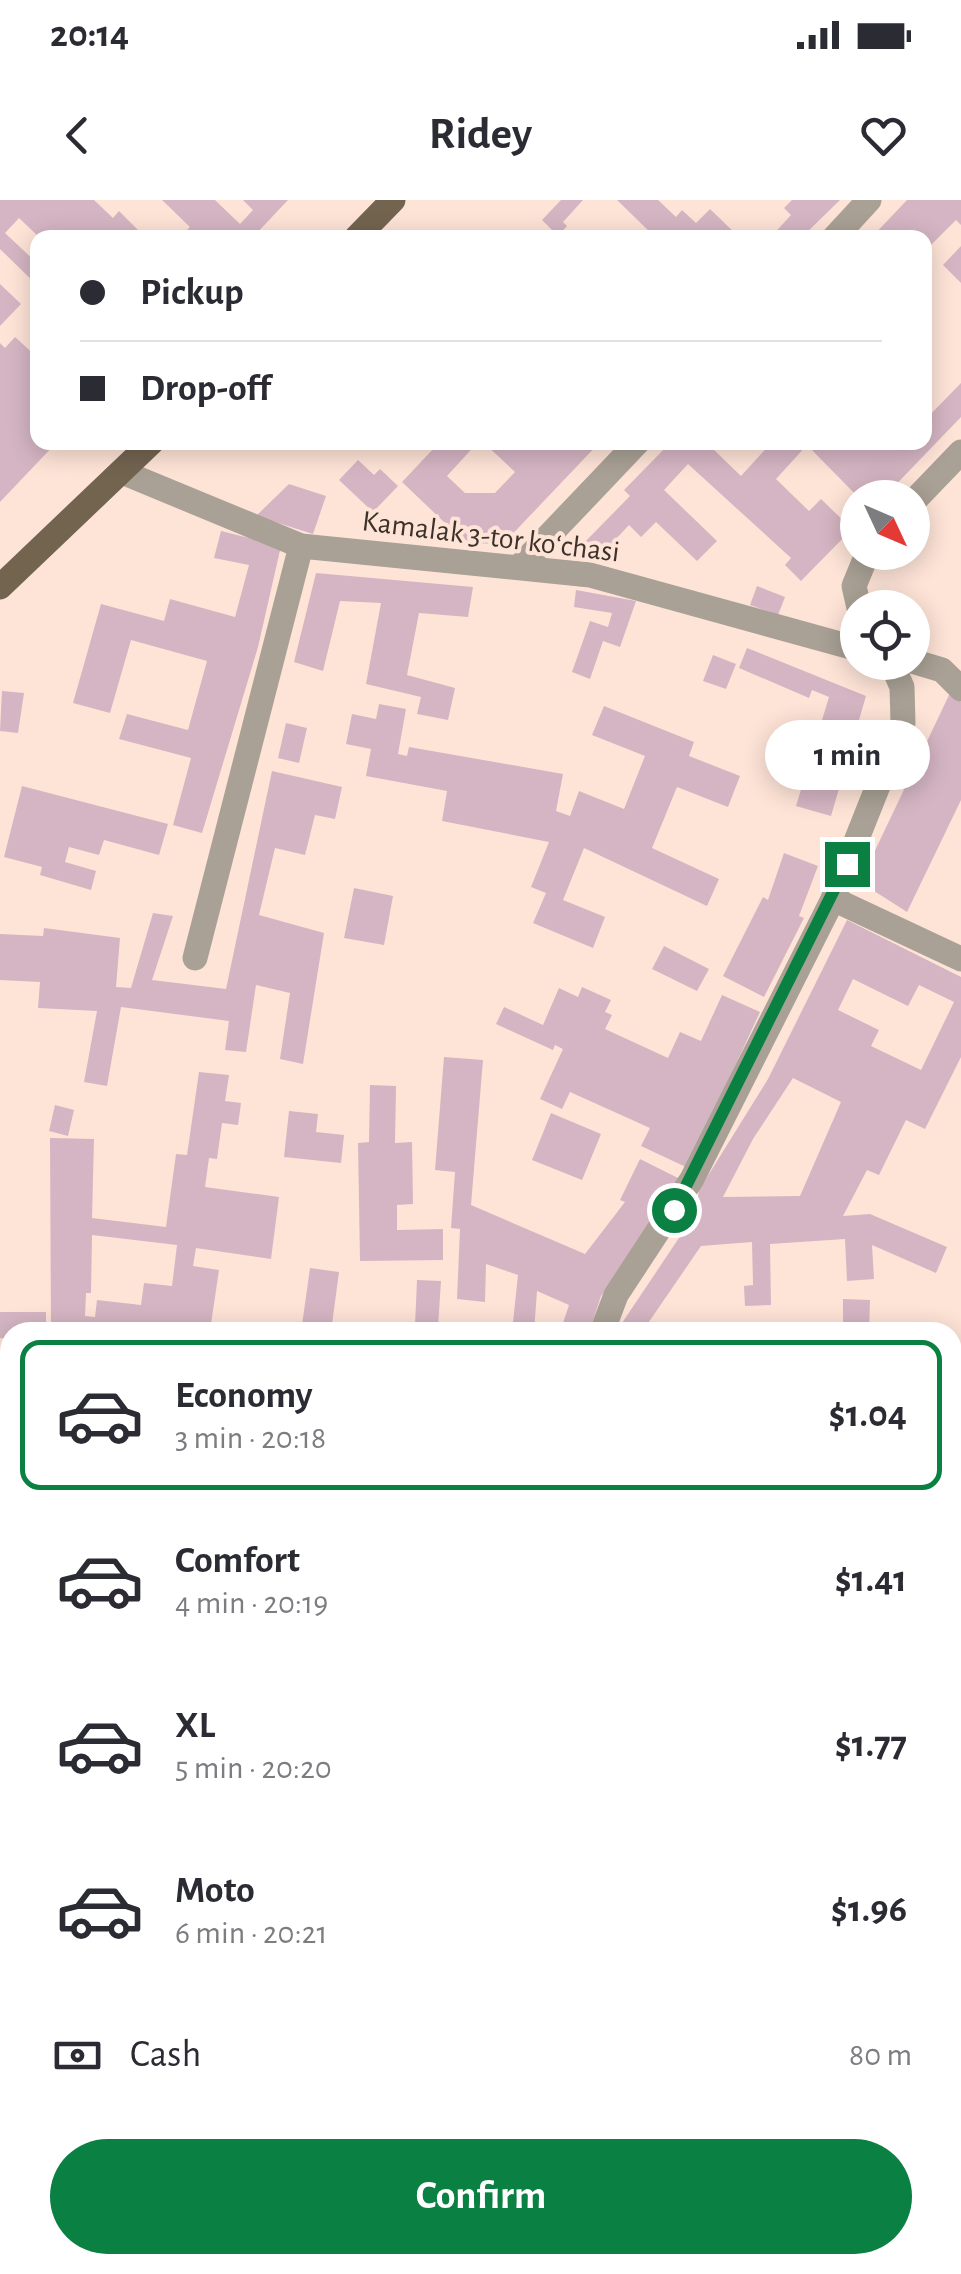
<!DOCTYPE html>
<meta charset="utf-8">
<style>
body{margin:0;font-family:"Alegreya Sans",sans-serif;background:#f7f7f7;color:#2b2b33;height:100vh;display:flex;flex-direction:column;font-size:38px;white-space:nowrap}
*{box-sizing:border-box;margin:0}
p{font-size:32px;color:#7c7c81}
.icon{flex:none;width:55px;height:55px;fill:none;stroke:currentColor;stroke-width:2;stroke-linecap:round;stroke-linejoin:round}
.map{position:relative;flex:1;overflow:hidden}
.details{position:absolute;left:0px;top:1122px;width:962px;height:952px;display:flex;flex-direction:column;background:#fff;border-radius:30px 30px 0 0;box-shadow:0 5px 25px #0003}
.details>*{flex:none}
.hud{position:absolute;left:30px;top:30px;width:902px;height:220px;border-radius:20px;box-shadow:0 5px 25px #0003;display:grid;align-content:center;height:220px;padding:0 50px;background:#fff}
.needle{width:65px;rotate:134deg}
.controls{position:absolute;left:840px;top:280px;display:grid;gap:20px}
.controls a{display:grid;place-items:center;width:90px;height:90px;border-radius:50%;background:#fff;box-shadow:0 5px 25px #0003;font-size:50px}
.end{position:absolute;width:45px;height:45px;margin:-22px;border:12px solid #0b8043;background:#fff;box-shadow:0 0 0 5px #fff}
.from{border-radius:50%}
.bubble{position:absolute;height:70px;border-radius:35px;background:#fff;box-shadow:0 5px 25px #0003;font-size:32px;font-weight:700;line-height:70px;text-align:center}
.hud b{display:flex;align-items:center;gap:35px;height:95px;font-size:38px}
.hud b+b{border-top:2px solid #e1e1e2}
.hud i{width:25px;height:25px;background:#2b2b33}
ul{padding:18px 0 0;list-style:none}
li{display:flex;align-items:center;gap:30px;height:150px;margin:0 20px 15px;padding:0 30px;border:5px solid transparent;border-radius:20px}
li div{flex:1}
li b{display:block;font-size:38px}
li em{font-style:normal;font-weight:700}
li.selected{border-color:#0b8043}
li>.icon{width:90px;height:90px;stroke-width:1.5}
.pay{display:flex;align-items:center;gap:25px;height:110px;padding:0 50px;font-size:38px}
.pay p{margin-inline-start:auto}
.cta{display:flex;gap:20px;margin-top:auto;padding:20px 50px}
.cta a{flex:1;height:115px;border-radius:60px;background:#0b8043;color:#fff;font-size:40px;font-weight:700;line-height:115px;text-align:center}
.status{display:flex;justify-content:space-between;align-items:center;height:70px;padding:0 50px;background:#fff;direction:ltr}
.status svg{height:28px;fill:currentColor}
header{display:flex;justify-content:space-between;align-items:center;height:130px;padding:0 50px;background:#fff;font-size:45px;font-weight:700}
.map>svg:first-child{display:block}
.building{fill:#d5b5c3;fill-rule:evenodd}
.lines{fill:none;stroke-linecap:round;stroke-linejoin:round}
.minor{stroke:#a9a195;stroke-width:25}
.major{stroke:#736450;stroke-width:25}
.route{stroke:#0b8043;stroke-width:12}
.labels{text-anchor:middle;stroke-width:8;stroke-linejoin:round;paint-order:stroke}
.street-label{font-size:30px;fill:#3d312b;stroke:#fee4d7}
</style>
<div class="status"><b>20:14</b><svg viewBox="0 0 49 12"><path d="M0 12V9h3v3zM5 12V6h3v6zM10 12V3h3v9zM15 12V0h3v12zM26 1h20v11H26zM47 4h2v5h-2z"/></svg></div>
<header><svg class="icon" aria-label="back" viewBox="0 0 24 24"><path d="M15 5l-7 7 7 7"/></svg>Ridey<svg class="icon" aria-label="heart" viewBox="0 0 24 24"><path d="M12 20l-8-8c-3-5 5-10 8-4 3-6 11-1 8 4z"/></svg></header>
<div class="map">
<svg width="961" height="2074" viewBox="0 0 961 2074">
<rect width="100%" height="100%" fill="#fee4d7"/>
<!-- building -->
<g class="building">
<path d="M0,0h94l19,18 6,-7 27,27h-106l-21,-20 -14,15 33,31v22l-38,-37z"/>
<path d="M162,0h53l25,24 13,-14 -10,-10h45l-36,38h-73l11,-11z"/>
<path d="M561,0h22l-20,22 4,4 -9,10 -16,-16z"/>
<path d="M617,0h41l18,17 6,-7 14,13 14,-14 30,29h-84z"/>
<path d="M792,0h48l-39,38h-31l21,-23 -7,-7z"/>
<path d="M907,0h54v25l-5,-5 -31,31v-13h-54z"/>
<path d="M961,46v37l-18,-18z"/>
<path d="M0,84l21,20 -21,22z"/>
<path d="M15,137l23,21v84h19l-57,60v-159l5,5z"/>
<path d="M961,183v34l-78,81h-24l-52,-53 -31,34 33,32 12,-12 31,30 -51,52 -16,-16 6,-7 -103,-94 -24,26 53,51 -20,20 -41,-39 -15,15 -12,-12 -30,32 -21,-8 52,-53 -6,-6 47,-48h48l-6,7 28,27 31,-34h153v-22z"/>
<path d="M433,242h45l-31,34 18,17h30l20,-21 -32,-30h117l-97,102 -37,-1 -64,-61 34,-36z"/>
<path d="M358,260l16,15 6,-6 18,17 -25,26 -34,-32z"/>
<path d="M289,284l37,12 -13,38 -57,-18z"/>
<path d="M221,331l60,15 -23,101 -56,186 -29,-8 18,-67 -72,-19 8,-25 61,16 19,-69 -76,-21 -21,73 -37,-10 28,-99 63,17 6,-22 65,18 14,-52 -35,-7z"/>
<path d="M316,373l157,14 -5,30 -49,-4 -12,62 48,13 -7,32 -31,-6 4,-17 -55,-13 15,-81 -41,-2 -17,70 -29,-9z"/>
<path d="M757,386l28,11 -7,18 -28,-10z"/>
<path d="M576,390l60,11 -16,46 -17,-6 -13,38 -18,-7 18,-51 18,6 4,-14 -38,-6z"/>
<path d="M747,448l119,48 -35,120 -35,-10 33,-109 -17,-7 -3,8 -70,-30z"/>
<path d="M713,455l23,9 -10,25 -23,-8z"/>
<path d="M2,491l22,2 -6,40 -18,-2z"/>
<path d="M951,491l10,11v98l-54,112 -47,-30z"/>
<path d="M379,504l27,5 -8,45 9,2 2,-9 154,27 -7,37 14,5 9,-25 45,18 21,-53 -53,-21 12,-29 90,36 -5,14 51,20 -12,31 -51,-20 -25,61 67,31 -12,27 -123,-58 -21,52 42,17 -12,31 -60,-25 13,-30 -15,-6 18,-45 -107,-21 5,-30 -81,-15 5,-27 -25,-5 6,-30 24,5z"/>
<path d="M286,523l21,5 -8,35 -21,-5z"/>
<path d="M272,571l70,16 -7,32 -20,-4 -10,40 -30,-7 -16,67 65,18 -21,131 -23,-5 10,-66 -34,-8 -10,67 -21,-2 4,-29 -108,-14 -14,79 -23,-4 13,-71 -59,-3 2,-26 -40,-2v-46l43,2 1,-8 76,10 -4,49 15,1 22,-75 20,3 -21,64 74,9z"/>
<path d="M22,586l146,38 -9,31 -55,-15 -5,15 -30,-8 -4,15 31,9 -5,19 -51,-15 2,-8 -38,-10z"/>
<path d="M784,653l34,13 -19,50 5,2 -40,79 -41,-21 40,-79 5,3z"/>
<path d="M354,688l39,8 -9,49 -40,-7z"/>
<path d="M847,720l114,57v80l-36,72 -19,-9 -27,55 -12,-5 -24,46 27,-2 77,33 -11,26 -64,-28 2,34 -27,2 -2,-42 -75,5 1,61 -26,1 -1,-20 9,-1 -1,-43 -51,4 -59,86h-26l79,-118 4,-24 69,-111zM853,779l55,27 11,-21 35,17 -33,68 -50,-24 8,-16 -41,-20zM793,878l48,24 -41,94 -77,1 30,-58z"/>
<path d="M664,746l45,23 -12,22 -45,-22z"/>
<path d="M582,787l29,13 -6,12 7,3 -7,14 63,29 12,-26 21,9 21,-46 38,17 -72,156 -47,-22 9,-18 -80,-36 -8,17 -22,-10 23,-50 -8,-4 -2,5 -57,-26 8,-17 39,18 16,-37 19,9z"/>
<path d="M444,857l39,3 -12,145 114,49 40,-52 -5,-2 20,-41 40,20 -20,40 -59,77 -12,36h-29l9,-27 -32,-14 -3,41h-22l6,-57 -32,-11 -1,38 -28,-3 3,-70 -9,-1 4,-56 -20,-2z"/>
<path d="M199,872l30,3 -4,26 16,2 -3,22 -16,-2 -5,36 -8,-1 -4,29 74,10 -8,62 -75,-11 -3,18 26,4 -8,54 47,8h-207l-1,-194 44,1 -2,79 74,9 10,-73 11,1zM92,1035l85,10 -5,41 -28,-3 -3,22 -44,-5 -2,17 -10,-1 1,-23h5z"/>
<path d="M370,885l26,1 -1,57 17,-1 1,62 -16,1v25l46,-1v31l-83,1 -2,-118 11,-1z"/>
<path d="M55,905l19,5 -6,26 -19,-5z"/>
<path d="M289,911l29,3 -2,18 28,3 -3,28 -57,-6z"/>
<path d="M551,913l50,21 -19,46 -50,-20z"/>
<path d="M310,1068l29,4 -8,60h-30z"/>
<path d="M417,1080l24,1 -3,46 -23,-1z"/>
<path d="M843,1099l27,1 -1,32h-26z"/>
<path d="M0,1112h46v20h-36v7l-10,-1z"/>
<path d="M961,1143v60l-9,-2v-31z"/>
<rect x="0" y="1188" width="10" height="181"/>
<path d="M960,1236h1v47l-9,-2z"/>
<path d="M952,1338l9,3v189l-9,-1z"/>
<path d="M0,1434l10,1v24l-10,-1z"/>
<path d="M0,1513l10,1v155l-10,3z"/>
<path d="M961,1575v144l-9,2v-144z"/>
<path d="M10,1722v30l-10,1v-29z"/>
<path d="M961,1727v53l-9,1v-53z"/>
<path d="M0,1851l10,3v145l-4,-1 -5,20z"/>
<path d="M952,1906l9,8v53l-9,-8z"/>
<path d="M961,1990v84h-25l-10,-9h26v-66z"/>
<path d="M33,2065h227v2l-8,1 1,6h-250z"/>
<path d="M329,2065h84l9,9h-83z"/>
<path d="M432,2065h86l9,9h-103z"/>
<path d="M780,2065h136l-9,9h-117z"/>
</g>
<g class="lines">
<!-- minor -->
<g class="minor">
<path d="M834,38l35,-38"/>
<path d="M122,272l179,74 289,29 268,74"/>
<path d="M912,303l49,-51"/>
<path d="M519,367l119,-125"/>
<path d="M859,408l-5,-22 14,-34"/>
<path d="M912,461l30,9 19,19"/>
<path d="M833,699l128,60"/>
<path d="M195,758l106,-412"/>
<path d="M602,1132l14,-37 76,-116 141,-280 70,-176 -1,-36 -11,-25"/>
<path d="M0,1166h10"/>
<path d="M952,1320l9,2"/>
<path d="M0,1697l10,-2"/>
<path d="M637,2065l9,9"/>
</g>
<!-- major -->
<g class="major">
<path d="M356,38l37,-38"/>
<path d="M0,387l152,-145"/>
</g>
</g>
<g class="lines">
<!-- route -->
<path class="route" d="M674,1010l173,-346"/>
</g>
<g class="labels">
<!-- street labels -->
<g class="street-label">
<text transform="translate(491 336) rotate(7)" y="10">Kamalak 3-tor koʻchasi</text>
</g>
</g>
</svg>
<div class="controls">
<a><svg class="needle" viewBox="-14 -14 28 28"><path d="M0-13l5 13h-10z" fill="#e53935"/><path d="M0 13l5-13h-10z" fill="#7c7c81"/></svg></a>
<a><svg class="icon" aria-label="locate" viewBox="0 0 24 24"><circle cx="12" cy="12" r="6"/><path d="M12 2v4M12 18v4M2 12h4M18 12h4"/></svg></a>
</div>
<i class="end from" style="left:674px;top:1010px"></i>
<i class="end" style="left:847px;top:664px"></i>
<div class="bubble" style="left:765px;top:520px;width:165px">1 min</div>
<div class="hud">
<b><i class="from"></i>Pickup</b>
<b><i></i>Drop-off</b>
</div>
<section class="details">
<ul>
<li class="selected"><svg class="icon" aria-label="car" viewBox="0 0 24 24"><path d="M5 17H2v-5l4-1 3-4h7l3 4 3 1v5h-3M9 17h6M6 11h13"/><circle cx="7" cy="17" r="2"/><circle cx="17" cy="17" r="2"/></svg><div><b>Economy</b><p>3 min · 20:18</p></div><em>$1.04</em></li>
<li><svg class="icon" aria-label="car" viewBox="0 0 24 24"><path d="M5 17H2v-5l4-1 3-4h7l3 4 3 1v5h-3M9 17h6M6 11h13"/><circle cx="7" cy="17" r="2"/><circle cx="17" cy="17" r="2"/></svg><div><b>Comfort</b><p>4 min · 20:19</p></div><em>$1.41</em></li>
<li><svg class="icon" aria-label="car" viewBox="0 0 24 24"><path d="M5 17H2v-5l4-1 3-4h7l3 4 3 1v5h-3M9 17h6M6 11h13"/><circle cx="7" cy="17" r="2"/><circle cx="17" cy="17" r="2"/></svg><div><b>XL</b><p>5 min · 20:20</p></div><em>$1.77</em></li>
<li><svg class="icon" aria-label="car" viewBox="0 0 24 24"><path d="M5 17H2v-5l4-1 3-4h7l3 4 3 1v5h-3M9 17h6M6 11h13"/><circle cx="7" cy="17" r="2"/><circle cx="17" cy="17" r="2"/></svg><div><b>Moto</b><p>6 min · 20:21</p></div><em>$1.96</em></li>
</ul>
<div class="pay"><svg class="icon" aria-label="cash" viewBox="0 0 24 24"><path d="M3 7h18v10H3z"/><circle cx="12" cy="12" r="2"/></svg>Cash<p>80 m</p></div>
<div class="cta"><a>Confirm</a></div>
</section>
</div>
